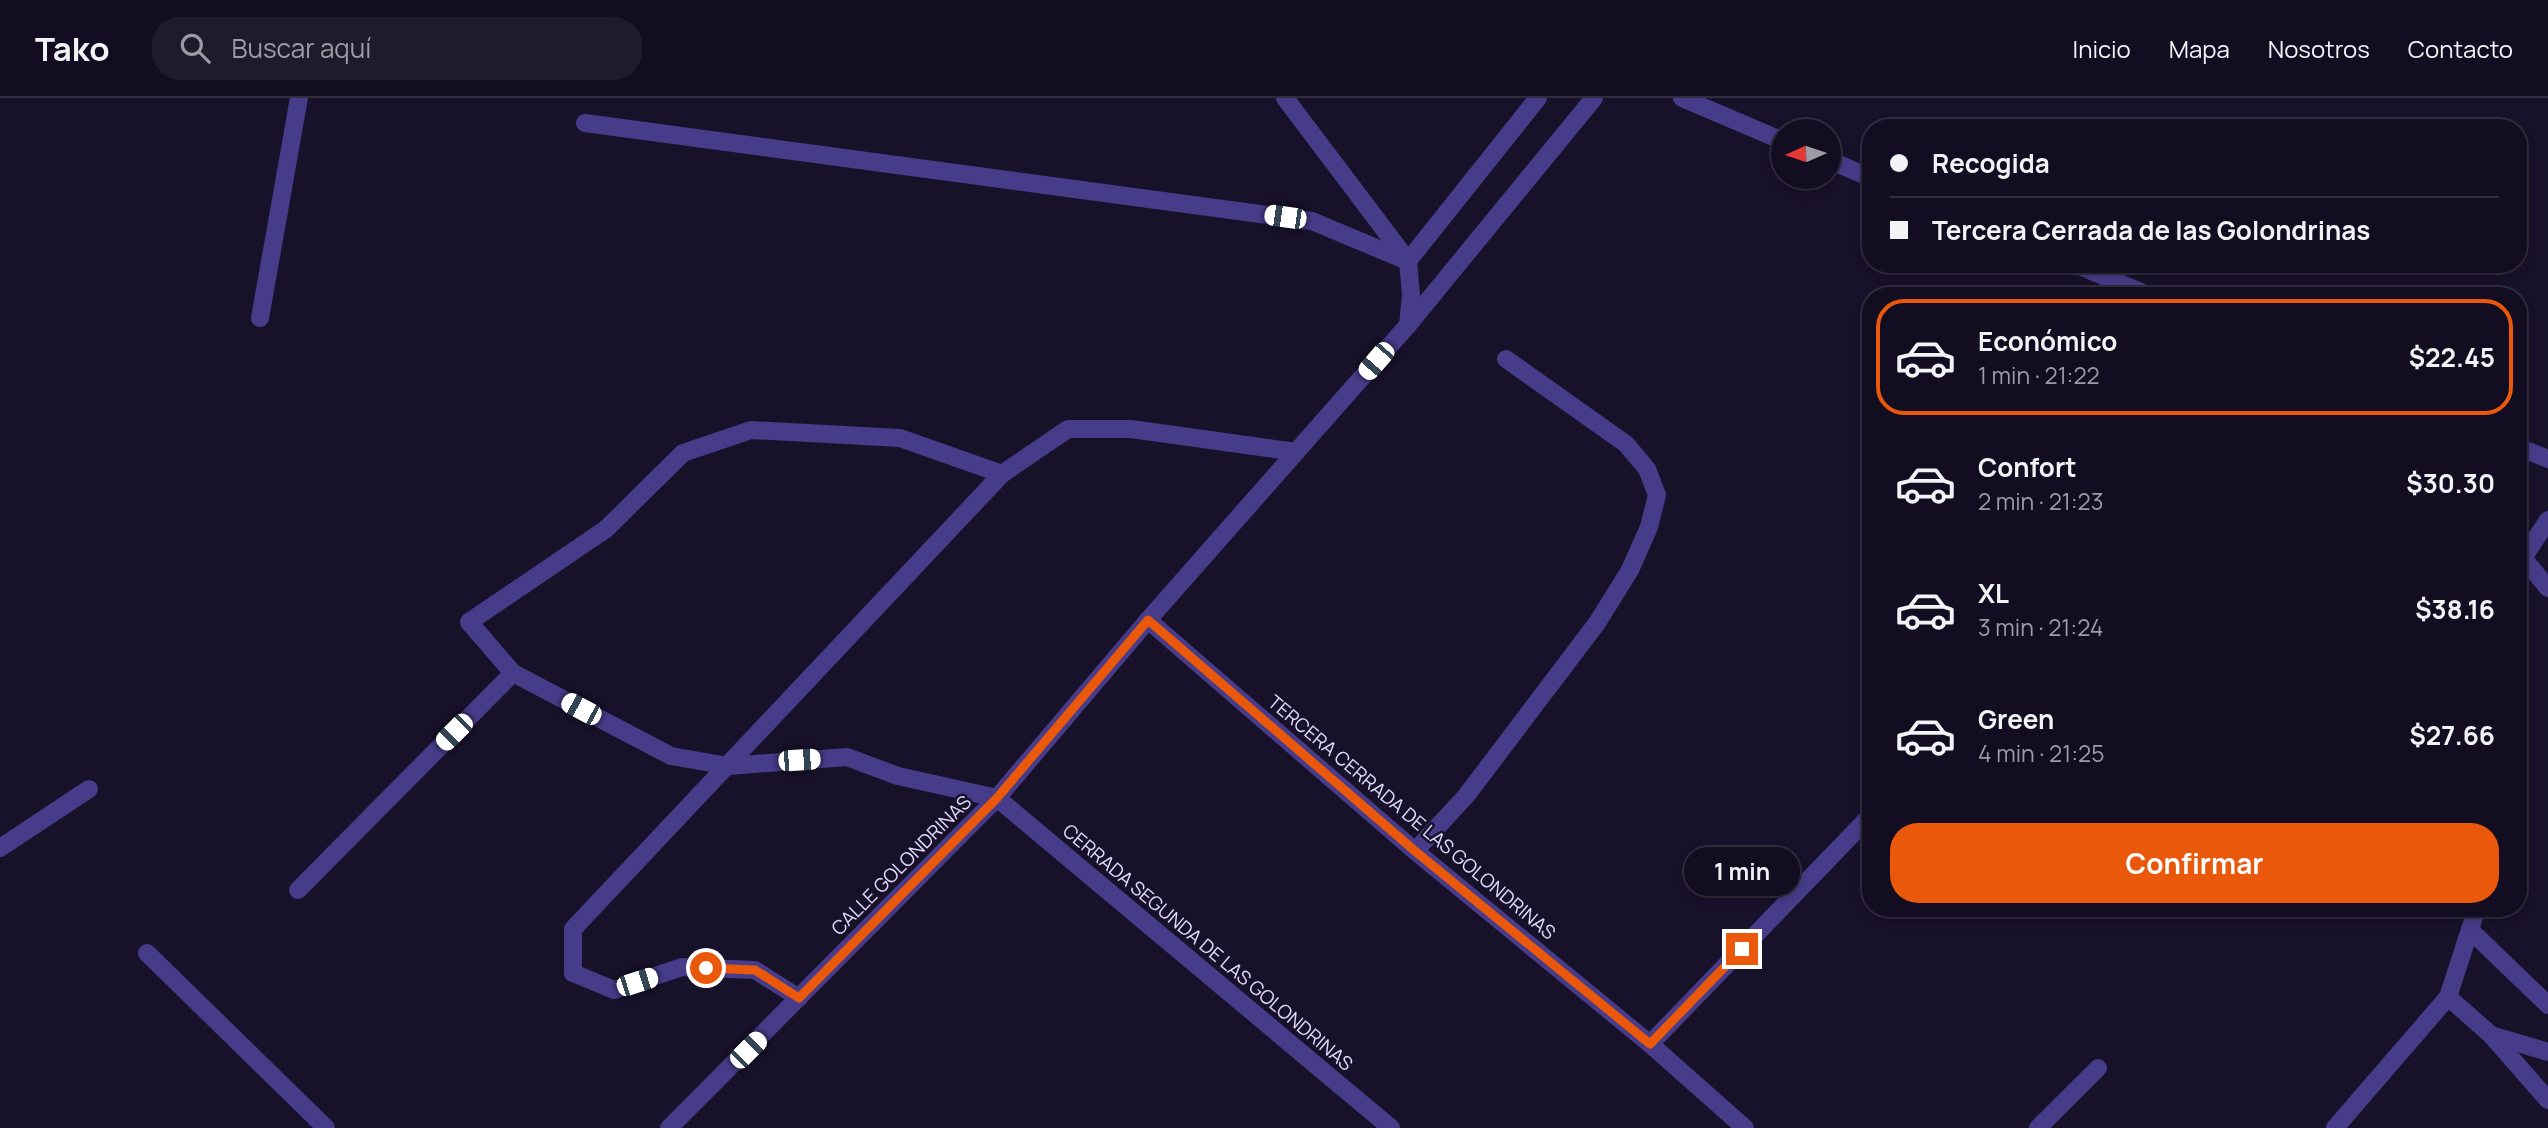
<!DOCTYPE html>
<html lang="es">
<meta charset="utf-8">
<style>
body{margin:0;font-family:Manrope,sans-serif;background:#1f1b2d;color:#f1f3f6;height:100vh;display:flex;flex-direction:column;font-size:26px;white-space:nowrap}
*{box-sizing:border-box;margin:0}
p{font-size:23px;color:#9c9ca5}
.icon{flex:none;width:38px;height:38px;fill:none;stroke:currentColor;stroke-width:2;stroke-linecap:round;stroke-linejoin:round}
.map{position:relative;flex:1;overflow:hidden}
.details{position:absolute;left:1862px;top:189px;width:665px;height:630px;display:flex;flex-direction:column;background:#120d20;border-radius:28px;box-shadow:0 4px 10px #0003,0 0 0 2px #312d3e}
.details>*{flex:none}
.hud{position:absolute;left:1862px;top:21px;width:665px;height:154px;border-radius:28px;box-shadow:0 4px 10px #0003,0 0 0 2px #312d3e;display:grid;align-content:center;height:154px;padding:0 28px;background:#120d20}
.needle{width:46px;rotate:267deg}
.controls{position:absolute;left:1771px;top:21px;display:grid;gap:14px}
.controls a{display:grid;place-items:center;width:70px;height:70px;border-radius:50%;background:#120d20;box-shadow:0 4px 10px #0003,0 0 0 2px #312d3e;font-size:35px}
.end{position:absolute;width:32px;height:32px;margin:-16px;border:9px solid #ea580c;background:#fff;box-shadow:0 0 0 4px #fff}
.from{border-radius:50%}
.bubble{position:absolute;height:49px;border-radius:24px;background:#120d20;box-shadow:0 4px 10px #0003,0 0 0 2px #312d3e;font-size:23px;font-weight:700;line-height:49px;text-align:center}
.car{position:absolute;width:21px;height:42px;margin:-21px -10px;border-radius:9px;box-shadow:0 0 5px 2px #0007;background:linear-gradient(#fff 24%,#345 0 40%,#fff 0 76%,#345 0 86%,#fff 0)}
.hud b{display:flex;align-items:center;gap:24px;height:66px;font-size:26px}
.hud b+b{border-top:2px solid #312d3e}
.hud i{width:18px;height:18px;background:#f1f3f6}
ul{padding:12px 0 0;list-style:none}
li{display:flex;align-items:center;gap:21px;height:116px;margin:0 14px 10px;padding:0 14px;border:4px solid transparent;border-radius:28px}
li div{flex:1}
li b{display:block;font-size:26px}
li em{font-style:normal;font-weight:700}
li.active{border-color:#ea580c}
li>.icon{width:63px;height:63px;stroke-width:1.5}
.cta{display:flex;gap:14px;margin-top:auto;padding:14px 28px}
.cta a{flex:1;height:80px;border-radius:28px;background:#ea580c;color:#fff;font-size:28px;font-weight:700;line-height:80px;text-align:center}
header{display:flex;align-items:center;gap:42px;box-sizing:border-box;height:98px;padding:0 35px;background:#120d20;border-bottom:2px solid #312d3e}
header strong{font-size:33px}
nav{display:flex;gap:38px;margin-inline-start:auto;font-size:24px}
.search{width:490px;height:63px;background:#1f1b2d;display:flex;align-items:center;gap:18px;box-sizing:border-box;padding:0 24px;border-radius:28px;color:#9c9ca5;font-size:26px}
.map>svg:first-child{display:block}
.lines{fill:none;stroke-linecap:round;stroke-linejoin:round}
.minor{stroke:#473c89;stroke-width:18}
.route{stroke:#ea580c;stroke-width:9}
.labels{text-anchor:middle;stroke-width:5;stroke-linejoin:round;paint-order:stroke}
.street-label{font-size:19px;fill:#e2daff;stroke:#18112a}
</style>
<header>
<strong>Tako</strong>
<div class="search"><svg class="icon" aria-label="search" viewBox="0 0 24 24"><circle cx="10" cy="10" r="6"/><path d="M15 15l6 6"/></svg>Buscar aquí</div>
<nav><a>Inicio</a><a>Mapa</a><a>Nosotros</a><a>Contacto</a></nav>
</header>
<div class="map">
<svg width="2548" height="1030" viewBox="0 0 2548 1030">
<rect width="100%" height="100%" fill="#18112a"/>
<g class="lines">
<!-- minor -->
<g class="minor">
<path d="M1682,0l101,43"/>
<path d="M585,25l727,98 93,39"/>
<path d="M1829,62l42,18"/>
<path d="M1408,163l130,-163"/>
<path d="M2075,166l75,32"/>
<path d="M260,220l39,-220"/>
<path d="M1408,227l186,-227"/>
<path d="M2518,349l30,12"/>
<path d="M2523,460l25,30"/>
<path d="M2518,480l5,-20 25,-38"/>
<path d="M1148,522l267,231 235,193 95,84"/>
<path d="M513,575l158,83 57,10 119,-9 51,19 99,22 394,330"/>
<path d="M2518,607v50"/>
<path d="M0,750l89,-59"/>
<path d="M1415,753l51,-55 131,-173 33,-53 19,-43 8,-32 -10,-26 -21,-25 -120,-85"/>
<path d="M298,792l215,-217 -44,-51 137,-93 77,-76 68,-23 149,8 102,36"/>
<path d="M2470,832l78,75"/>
<path d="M147,855l179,175"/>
<path d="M2448,899l43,38 57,65"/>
<path d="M799,900l-44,-28 -73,-3 -68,23 -41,-17v-44l429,-455 66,-45h63l165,23"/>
<path d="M2491,937l57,17"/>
<path d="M1650,946l221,-229"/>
<path d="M669,1030l328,-330 151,-178 260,-295 3,-30 -3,-34 -123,-163"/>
<path d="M2038,1030l60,-60"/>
<path d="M2335,1030l113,-131 29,-89"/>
</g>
</g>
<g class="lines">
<!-- route -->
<path class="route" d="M706,870l49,2 44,28 198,-200 151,-178 267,231 235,193 92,-95"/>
</g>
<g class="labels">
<!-- street labels -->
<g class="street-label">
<text transform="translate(1412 719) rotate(40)" y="7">TERCERA CERRADA DE LAS GOLONDRINAS</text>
<text transform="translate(901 767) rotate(-45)" y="7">CALLE GOLONDRINAS</text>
<text transform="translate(1208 849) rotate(40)" y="7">CERRADA SEGUNDA DE LAS GOLONDRINAS</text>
</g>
</g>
</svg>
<div class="controls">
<a><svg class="needle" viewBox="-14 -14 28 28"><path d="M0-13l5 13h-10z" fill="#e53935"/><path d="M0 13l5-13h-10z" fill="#9c9ca5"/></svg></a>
</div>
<i class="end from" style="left:706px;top:870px"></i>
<i class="end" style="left:1742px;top:851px"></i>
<div class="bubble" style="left:1684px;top:749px;width:116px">1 min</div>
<i class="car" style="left:1285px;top:119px;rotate:278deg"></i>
<i class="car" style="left:1376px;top:263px;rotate:221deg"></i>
<i class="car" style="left:581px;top:611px;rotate:298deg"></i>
<i class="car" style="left:454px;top:634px;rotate:225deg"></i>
<i class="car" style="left:799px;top:662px;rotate:86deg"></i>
<i class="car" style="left:637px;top:884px;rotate:72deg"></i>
<i class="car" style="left:748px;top:952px;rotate:45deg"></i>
<div class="hud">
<b><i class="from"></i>Recogida</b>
<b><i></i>Tercera Cerrada de las Golondrinas</b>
</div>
<section class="details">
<ul>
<li class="active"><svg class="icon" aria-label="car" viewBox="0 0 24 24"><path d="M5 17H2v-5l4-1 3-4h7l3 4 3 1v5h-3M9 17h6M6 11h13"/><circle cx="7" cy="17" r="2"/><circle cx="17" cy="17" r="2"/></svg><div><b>Económico</b><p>1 min · 21:22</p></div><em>$22.45</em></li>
<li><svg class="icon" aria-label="car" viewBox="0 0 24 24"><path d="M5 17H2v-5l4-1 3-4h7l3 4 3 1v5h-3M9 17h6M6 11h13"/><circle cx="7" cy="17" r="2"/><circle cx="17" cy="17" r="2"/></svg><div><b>Confort</b><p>2 min · 21:23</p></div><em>$30.30</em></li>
<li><svg class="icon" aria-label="car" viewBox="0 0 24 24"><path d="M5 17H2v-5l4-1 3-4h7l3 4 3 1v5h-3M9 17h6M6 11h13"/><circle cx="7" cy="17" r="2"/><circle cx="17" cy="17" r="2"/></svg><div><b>XL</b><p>3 min · 21:24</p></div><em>$38.16</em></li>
<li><svg class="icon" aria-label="car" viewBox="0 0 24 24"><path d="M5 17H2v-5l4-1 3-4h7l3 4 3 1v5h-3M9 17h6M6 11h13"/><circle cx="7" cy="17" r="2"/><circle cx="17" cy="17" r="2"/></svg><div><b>Green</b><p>4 min · 21:25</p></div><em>$27.66</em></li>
</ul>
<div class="cta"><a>Confirmar</a></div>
</section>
</div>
